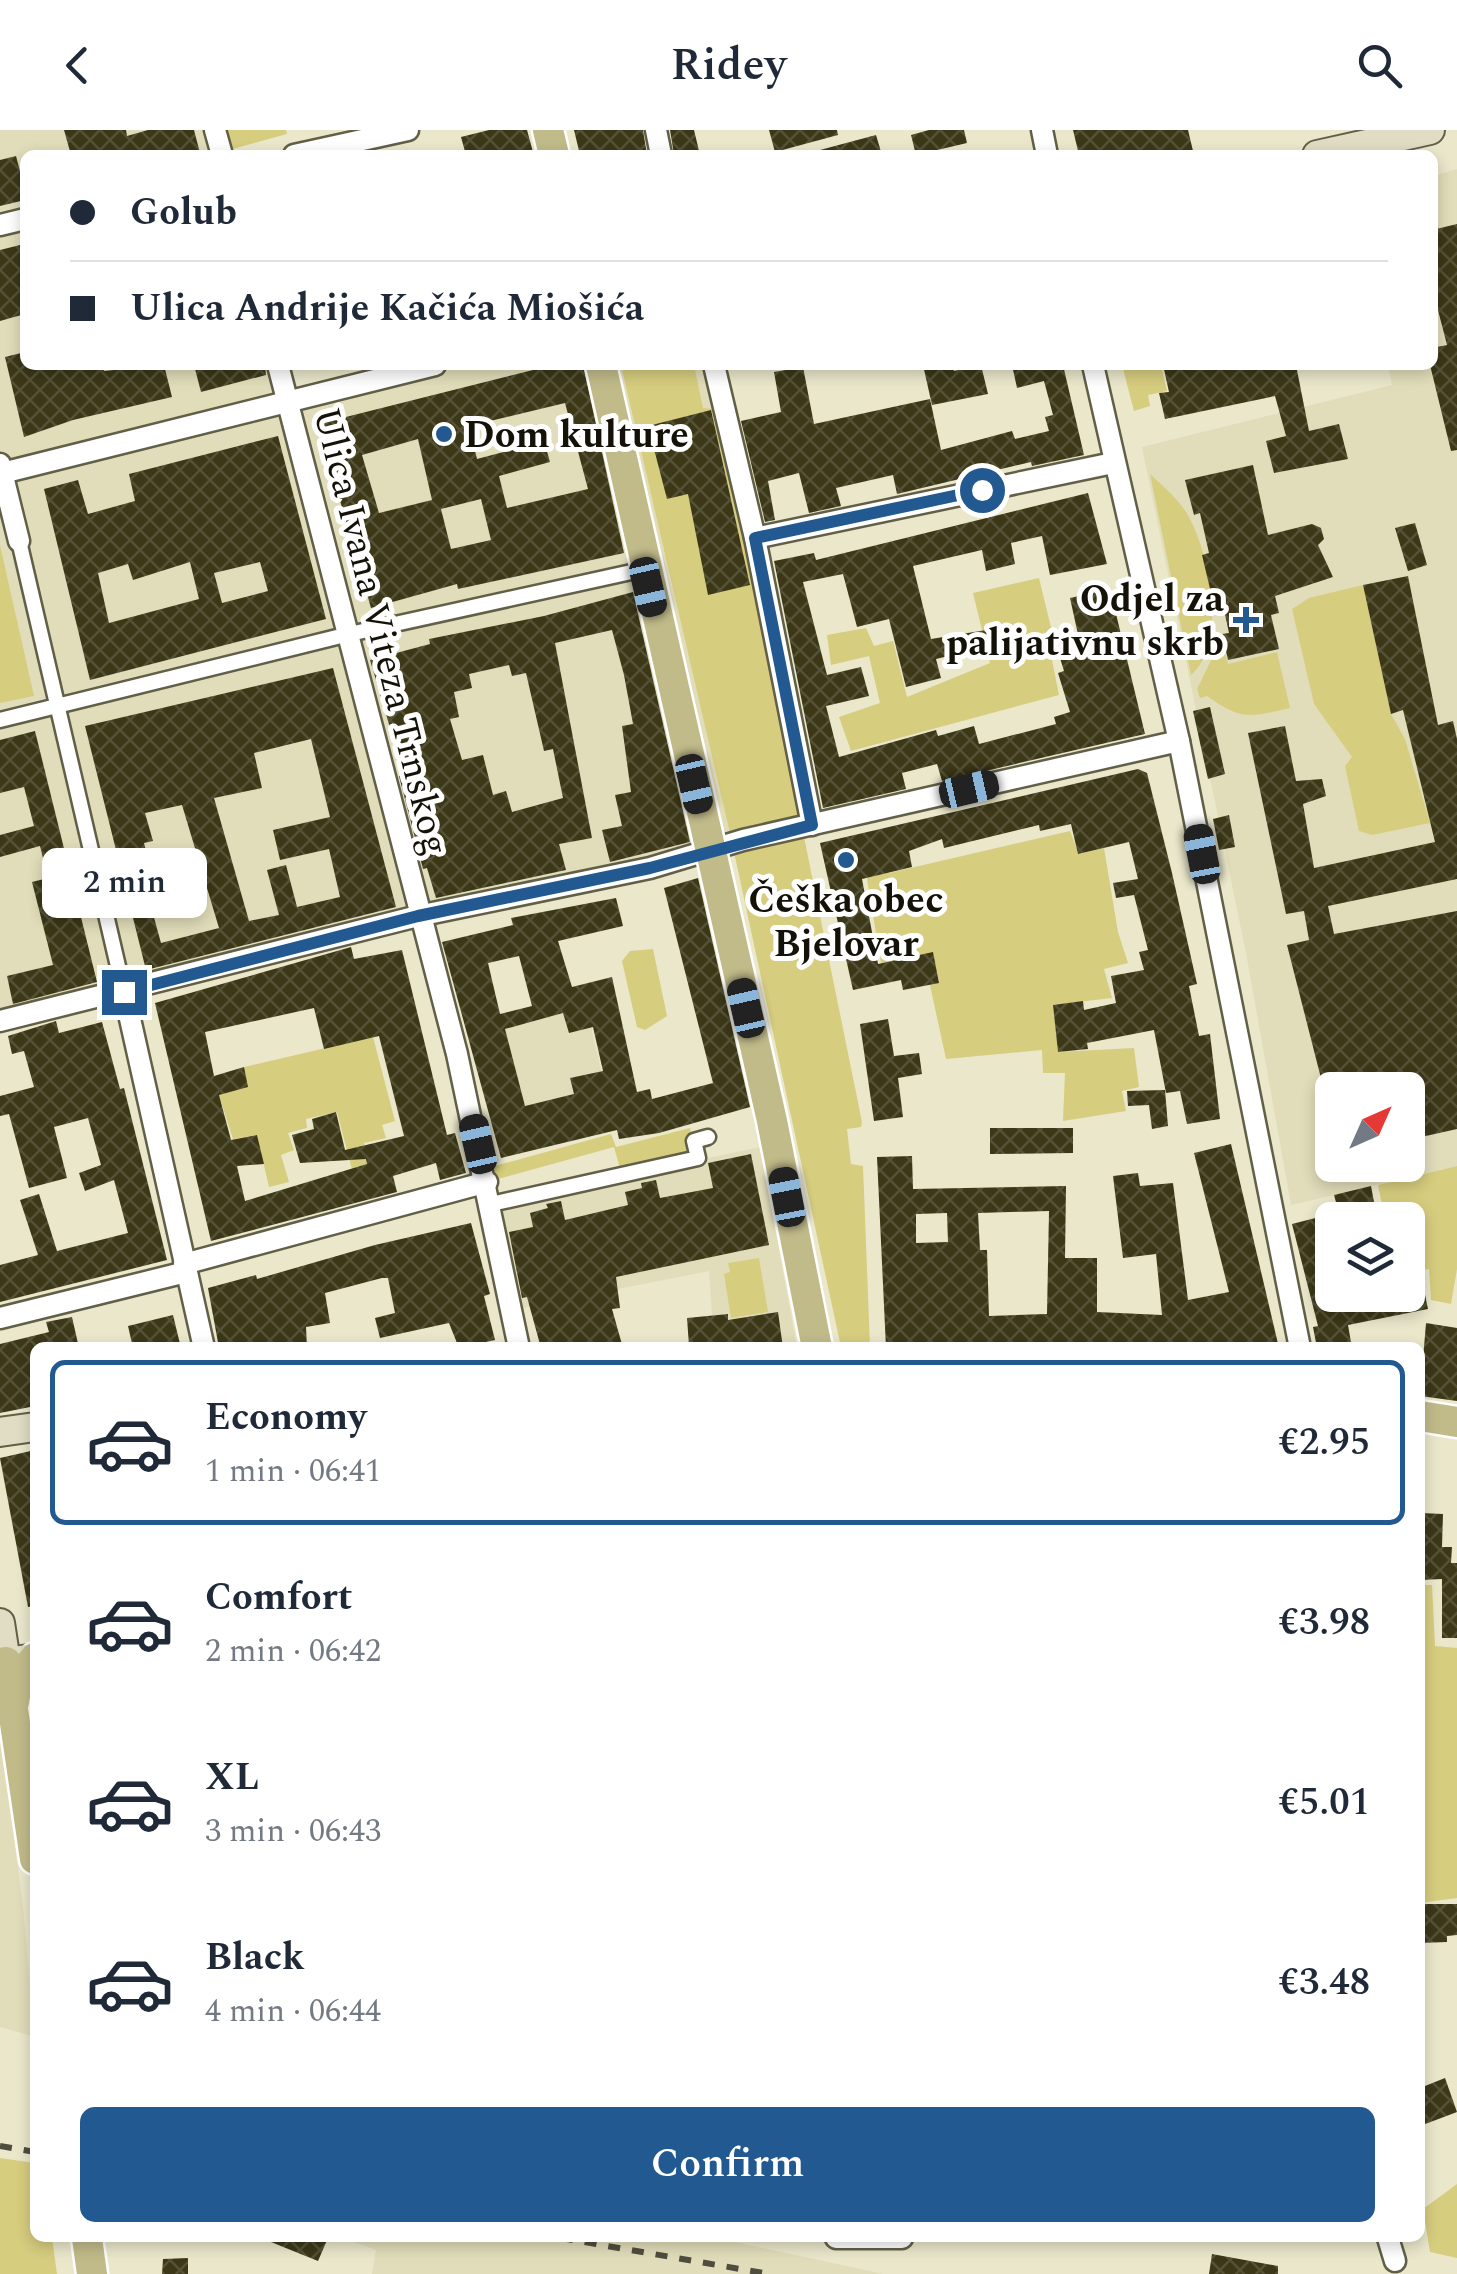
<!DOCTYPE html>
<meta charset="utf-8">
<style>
body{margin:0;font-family:Spectral,serif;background:#f2f2f3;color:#1f2937;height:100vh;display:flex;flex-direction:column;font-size:38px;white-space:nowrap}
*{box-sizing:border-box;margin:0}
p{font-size:32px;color:#747a83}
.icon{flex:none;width:55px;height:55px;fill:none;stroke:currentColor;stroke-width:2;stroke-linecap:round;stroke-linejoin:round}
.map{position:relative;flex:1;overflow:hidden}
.panel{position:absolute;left:30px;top:1212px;width:1395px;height:900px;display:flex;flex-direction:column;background:#fff;border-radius:15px;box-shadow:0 5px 15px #0003}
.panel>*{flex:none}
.guide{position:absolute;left:20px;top:20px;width:1418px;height:220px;border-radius:15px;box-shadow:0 5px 15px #0003;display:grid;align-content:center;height:220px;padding:0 50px;background:#fff}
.needle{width:65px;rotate:45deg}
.buttons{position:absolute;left:1315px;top:942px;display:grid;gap:20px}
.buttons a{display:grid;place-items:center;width:110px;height:110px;border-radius:15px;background:#fff;box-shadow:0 5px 15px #0003;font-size:50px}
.end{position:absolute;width:45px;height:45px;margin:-22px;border:12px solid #225991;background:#fff;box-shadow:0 0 0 5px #fff}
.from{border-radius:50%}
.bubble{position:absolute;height:70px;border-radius:15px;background:#fff;box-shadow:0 5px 15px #0003;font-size:32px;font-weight:600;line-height:70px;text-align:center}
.car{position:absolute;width:30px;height:60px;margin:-30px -15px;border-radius:12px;box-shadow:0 0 8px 2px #0007;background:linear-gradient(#222 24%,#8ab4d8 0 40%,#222 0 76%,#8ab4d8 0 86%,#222 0)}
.guide b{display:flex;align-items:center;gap:35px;height:95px;font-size:38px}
.guide b+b{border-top:2px solid #e0e1e3}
.guide i{width:25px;height:25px;background:#1f2937}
ul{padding:18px 0 0;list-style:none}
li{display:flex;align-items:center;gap:30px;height:165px;margin:0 20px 15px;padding:0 30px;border:5px solid transparent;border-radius:15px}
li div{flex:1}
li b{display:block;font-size:38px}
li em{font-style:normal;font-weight:600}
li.current{border-color:#225991}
li>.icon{width:90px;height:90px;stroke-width:1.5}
.button{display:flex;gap:20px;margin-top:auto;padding:20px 50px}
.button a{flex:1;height:115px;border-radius:15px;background:#225991;color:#fff;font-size:40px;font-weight:600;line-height:115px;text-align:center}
header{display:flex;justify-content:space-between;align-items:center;height:130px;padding:0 50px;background:#fff;font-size:45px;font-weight:600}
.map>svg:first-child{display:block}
.built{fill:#e1ddba;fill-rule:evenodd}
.green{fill:#d7cd7f}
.building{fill:url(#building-cross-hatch);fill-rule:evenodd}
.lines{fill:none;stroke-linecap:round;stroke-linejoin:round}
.pedestrian-casing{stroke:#625f48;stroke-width:19}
.minor-casing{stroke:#625f48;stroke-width:25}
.secondary-casing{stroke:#625f48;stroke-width:32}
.primary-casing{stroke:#fff;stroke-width:35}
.pedestrian{stroke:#fff;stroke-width:14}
.minor{stroke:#fff;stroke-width:20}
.secondary{stroke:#e0ddc4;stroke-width:28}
.primary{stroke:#c1bb8a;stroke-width:30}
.rail{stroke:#4f4d3e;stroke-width:6;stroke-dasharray:12 12;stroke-linecap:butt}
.route{stroke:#225991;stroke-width:12}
.poi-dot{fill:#225991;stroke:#fff;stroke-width:4}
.labels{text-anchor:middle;stroke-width:10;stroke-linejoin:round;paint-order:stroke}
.poi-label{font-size:38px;font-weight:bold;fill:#131108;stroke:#fff;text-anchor:start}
.street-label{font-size:38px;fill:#131108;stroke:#fff}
</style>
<header><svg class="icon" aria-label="back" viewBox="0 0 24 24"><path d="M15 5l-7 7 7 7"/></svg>Ridey<svg class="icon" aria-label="search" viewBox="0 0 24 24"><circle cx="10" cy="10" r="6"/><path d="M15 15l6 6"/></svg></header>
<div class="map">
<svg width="1457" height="2144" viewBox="0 0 1457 2144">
<defs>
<pattern id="building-cross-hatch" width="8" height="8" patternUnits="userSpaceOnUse" patternTransform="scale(2.5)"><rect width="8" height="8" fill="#3b3717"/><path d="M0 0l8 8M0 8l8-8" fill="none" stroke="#545137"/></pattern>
</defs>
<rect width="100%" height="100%" fill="#eae7cb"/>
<!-- built -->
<g class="built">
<path d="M0,0h215l7,25h-197v210h252l11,38 157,-38h269l98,460 -812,196z"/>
<path d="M1457,39v997l-166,39 -45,-252 -104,-506 250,-62 -4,-20h44l1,-189zM1332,960h76v75h-76z"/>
<path d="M563,883l28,14 24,103 -114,28 -31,-119z"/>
<path d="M760,1017l37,200h-82l-1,-10 16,-2 -2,-21 -16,1 -3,-44 -197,39 -21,-106z"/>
<path d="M0,1607l23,169 12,131 -35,-10z"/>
<path d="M343,2108h374l166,36h-511l4,-24z"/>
</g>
<!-- green -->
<g class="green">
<path d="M224,0h62l1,4 -58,16z"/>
<path d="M621,235h73l9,43 10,1 19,74 130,639 -1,5 -14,2 4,35 12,2 7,181h-29l-112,-518z"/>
<path d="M1122,235h39l6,26 -19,4 2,11 -16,5z"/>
<path d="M1150,344c15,14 32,28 41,47 19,38 36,123 0,154z"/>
<path d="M0,415l34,151 -34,7z"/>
<path d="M1039,448l17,70 -6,2 9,45 -208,56 -12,-34 41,-14 -11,-47 -38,9 -4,-30 39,-7 8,18 19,-5 14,56 83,-34 -17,-70z"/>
<path d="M1363,455l28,129 14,25 25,84 -58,12 -13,-4 -14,-65 7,-9 -38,-53 -22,-95 17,-11z"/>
<path d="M1221,510l7,24 49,-12 13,56c-41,9 -48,13 -83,-12l-7,2 -3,-9z"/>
<path d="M1070,701l9,23 25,-6 14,84 10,31 -24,6 8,29 -59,7 5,47 76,-4 5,39 -17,4 4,20 -63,10 2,-48h-22l-1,-23 -96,9 -16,-74 9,-3 -7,-29 -51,10 -15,-90h23z"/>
<path d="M653,819l14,67 -22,14 -8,-3 -15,-66 8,-10z"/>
<path d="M373,907l22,84 -13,4 4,13 -22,5 7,33 -16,5 -18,-69 -31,7 1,9 -19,5 6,17 -13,5 8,27 -20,5 -12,-52 -24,4 -14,-44 25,-28z"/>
<path d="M690,998l8,30 -76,18 -8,-29 -127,35 -3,-13 127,-35 5,13z"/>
<path d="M1457,1036v103l-6,35 -20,-4 -2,-31 -21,4v-53h-23l-7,-35z"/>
<path d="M759,1128l9,54 -37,6 -7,-44 6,-2 -2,-9z"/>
<path d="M1420,1455h12l3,61 22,2v250l-37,5z"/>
<path d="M0,2028l35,5v75h17l5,36h-57z"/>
<path d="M1457,2054v74l-27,-6 -7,-43z"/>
</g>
<!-- building -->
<g class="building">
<path d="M64,0h62l1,6 21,-6h46l6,23 -129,2z"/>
<path d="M489,0h38l6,22 -67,3 -5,-18z"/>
<path d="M574,0h69l4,25h-67z"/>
<path d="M670,0h24l6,25h-26z"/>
<path d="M769,0h68l1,5 -63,17z"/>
<path d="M929,0h35l3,13 -51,12 -5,-20z"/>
<path d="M1073,0h115l6,25h-115z"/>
<path d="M876,5l6,20h-61l-1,-5z"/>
<path d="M16,26l5,19 4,-1v26l-25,6v-46z"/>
<path d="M1457,94v226l-6,1 -21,-86 2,-17 15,-3 -15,-58v-57z"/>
<path d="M20,115l5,20v49l-25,7v-71z"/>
<path d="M25,222v13h77l2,6 60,-6 8,32 -99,23 -49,17 -19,-80z"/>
<path d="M194,235h71l1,10 -65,17z"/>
<path d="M553,235h30l41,188 -166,36 -1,-5 -86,24 -53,-184zM565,273l23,86 -81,19 -8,-32 51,-14 -6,-21 -67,18 -8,-33zM418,309l14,61 -53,13 -17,-58zM481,369l10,41 -40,9 -10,-40z"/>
<path d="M923,235h29l2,6 27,-6 7,29 -56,11z"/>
<path d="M1012,235h51l21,90 -52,11 -1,-4 -134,32 -4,-19 -57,13 5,18 -32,7 -10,-40 -31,8 7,39 -10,2 -24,-101 40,-9 -7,-40 29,-5 11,57 116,-25 11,51 71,-19 3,8 34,-8 -4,-14 8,-2 -9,-34 -27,7z"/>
<path d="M1163,235h133l13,66 30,-7 9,35 -74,14 -8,-32 20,-5 -11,-40 -110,23 -6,-26 10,-1z"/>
<path d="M711,280l39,175 -42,10 -20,-101 -21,5 -19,-73z"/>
<path d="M278,306l48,183 -236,61 -46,-191 34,-9 10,34 47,-13 -6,-27zM190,432l9,37 -90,24 -11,-50 30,-9 5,16zM260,432l8,29 -46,12 -8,-30z"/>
<path d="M1253,335l15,70 44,-11 9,4 3,11 -6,6 15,32 -58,19 4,17 -8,2 8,34 -51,11 -6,-26 7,-1 -9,-42 -9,2 -9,-38 7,-2 -9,-40 -6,2 -9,-35z"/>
<path d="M1088,363l19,71 -57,11 -8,-39 -31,7 4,21 -29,7 -4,-21 -69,16 18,73 80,-13 4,14 -79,19 5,19 -35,9 -17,-68 -32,8 -14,-53 -40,8 24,93 34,-8 8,29 -43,10 13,51 97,-27 2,6 36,-10 5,18 77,-20 -2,-7 16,-5 -12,-39 6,-2 -8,-26 23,-6 -9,-41 40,-9 35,145 -203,47 -5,-17 -35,9 4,16 -83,19 -49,-247 40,-8 2,7z"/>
<path d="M1415,393l12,42 -19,6 -13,-43z"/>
<path d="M1408,446l30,149 15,-4 4,18v140l-129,27 6,28 123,-23v218l-49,11v-50h-84l-37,-145 22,-5 -5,-29 -18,3 -38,-181 37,-7 11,55 26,-2 4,17 -23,8 11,64 121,-26 -32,-132 -12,4 -28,-129z"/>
<path d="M633,462l57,250 -80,20 -8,-32 20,-4 -7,-31 16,-3 -9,-66 11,-2 -9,-49 -12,-45 -57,13 37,195 -33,6 7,26 -130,28 -9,-30 -4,1 -24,-93 5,-1 -34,-115 60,-16 -1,-5 115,-23zM509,535l3,11 14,-3 18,78 9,-2 10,49 -51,14 -6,-21 -13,4 -10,-40 -21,5 -12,-41 9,-2 -5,-25 18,-4 -3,-14z"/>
<path d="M333,538l63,239 -250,63 -61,-244zM311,609l19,78 -57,13 7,30 49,-11 11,48 -43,10 -11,-42 -19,5 12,45 -30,6 -35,-123 48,-10 -8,-35zM182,675l37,123 -58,15 -11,-40 22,-6 -5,-18 -13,3 -10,-39 9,-2 -8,-28z"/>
<path d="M1210,577l15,67 -17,5 -15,-68z"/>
<path d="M35,601l62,251 -84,22 -6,-28 46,-11 -21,-83 16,-4 -8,-32 -40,11v-22l34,-9 -10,-39 -24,6v-53z"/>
<path d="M1138,639l9,4 25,100 25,111 -8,2 10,50 11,-2 10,85 -33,5 -7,-33 -14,2 -12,-63 -67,13 1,6 -30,3 -5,-47 30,-4 1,9 32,-7 -5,-27 33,-6 -5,-18 9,-2 -14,-55 -18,3 -3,-15 25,-4 -9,-37 -51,12 -7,-30 -31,7 -1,-6 -95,23 -2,-9 -33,12 3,16 -50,12 16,85 55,-12 6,31 -36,7 -2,-10 -48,10 -33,-147z"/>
<path d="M1229,685l6,32 -16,3 -6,-31z"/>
<path d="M698,748l52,229 -91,26 -40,6 -2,-9 -116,28 -59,-216 71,-17 -2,-7 105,-20 7,28 -65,15 14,46 40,-10 25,115 13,-3 2,10 61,-16 -49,-195zM519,826l13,50 -32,8 -12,-51zM563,883l6,20 24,-6 10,44 -33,7 4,16 -49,12 -20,-77z"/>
<path d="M351,817l3,12 48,-9 45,185 8,-2 11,40 -26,7 -4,-17 -43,13 4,16 -186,49 -56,-238zM314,878l10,41 55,-13 25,100 -59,14 -9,-38 -24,7 2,10 -22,6 8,28 66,-4 1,5 -122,37 -8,-35 27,-2 -7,-29 -26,5 -12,-45 29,-8 -4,-20 -30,9 -9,-44z"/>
<path d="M888,889l6,37 25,-3 3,21 -24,4 5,39 -29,4 -14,-97z"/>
<path d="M56,891l3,12 43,-11 18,67 4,-1 43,172 -167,42v-37l38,-10 -18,-55 19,-6 18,57 71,-18 -14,-53 -29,11 -6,-18 22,-8 -13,-47 -34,9 13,51 -38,10 -20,-74 -9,2v-20l34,-9 -10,-36 -12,3 -4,-18z"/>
<path d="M1165,960l3,36 -16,3 -3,-24 -21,1 -1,-15z"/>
<path d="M990,998h83v25l-83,1z"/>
<path d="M1231,1014l48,204h-393l-9,-191 35,-1 1,33 153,-3 -1,72h32v54l65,3 -6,-61 -33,4 -10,-82 25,-3 2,13 33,-3 15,117 41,-8 -35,-139zM1049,1081l-2,103 -58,2 -2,-66h-7l-2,-37zM947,1083l1,29 -32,1v-29z"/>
<path d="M751,1024l18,91 -153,32 4,31 -8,1 11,39h-82l-14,-51 -5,1 -13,-66 24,-5 -3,-14 18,-5 -2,-4 15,-3 4,19 63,-15 -3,-13 17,-4 -1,-5 15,-3 4,18 53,-10 -5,-25z"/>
<path d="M1371,1056l6,32 -36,2 -7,-25z"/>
<path d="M1327,1085l5,22v58h15l3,10 58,-10v-18l13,-2 7,34 -80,16 4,23h-35l-4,-21 5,-1 -26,-102z"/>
<path d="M471,1093l19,71 -6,2 11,44 -36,8 -10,-25 -69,15 -5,-20 20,-5 -7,-35h-6l-57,15 5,30 -24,4 1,21h-88l-11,-60 48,-13 1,4 118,-34z"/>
<path d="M778,1182l5,36h-39v-5l-13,-1 -42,4 -2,-28 41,-4v6z"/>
<path d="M173,1185l8,33h-48l-5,-22z"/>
<path d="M72,1187l7,31h-44v58l-35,7v-69l49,-12 -3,-10z"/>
<path d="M1426,1193l31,5v73l-37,-5z"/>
<path d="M35,1320v156l-7,1 -28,-149z"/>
<path d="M1420,1383l23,1 -1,33h10l-1,16h6v75h-15v-59l-22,1z"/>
<path d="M1420,1774h37v31l-10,1v6l-27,1z"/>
<path d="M1445,1948l12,34 -37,14v-38z"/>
<path d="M261,2108h67l-10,23z"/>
<path d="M1212,2124l66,12v8h-69z"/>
<path d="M188,2128v16h-26l1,-15z"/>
</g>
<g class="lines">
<defs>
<g id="pedestrian">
<path d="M19,411l105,451"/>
<path d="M0,590l345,-85 300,-66"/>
<path d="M491,1074l207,-46 -4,-17 14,-4"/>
</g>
<g id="minor">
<path d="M215,0l7,25"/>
<path d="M656,0l5,25"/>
<path d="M1042,0l5,25"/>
<path d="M294,25l114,-25"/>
<path d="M0,95l25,-6"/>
<path d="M278,235l179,689 62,294"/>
<path d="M714,235l41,173 57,287"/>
<path d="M1093,235l86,376 121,607"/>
<path d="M0,334l19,77"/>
<path d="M2,343l433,-108"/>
<path d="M755,408l358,-75"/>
<path d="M124,862l80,356"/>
<path d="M0,891l418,-105 232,-48 93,-28 436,-99"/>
<path d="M184,1134l303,-82"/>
<path d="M0,1188l186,-46"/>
<path d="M836,2108h66"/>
<path d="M1388,2108l7,23"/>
</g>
<g id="secondary">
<path d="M1317,25l113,-25"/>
<path d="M0,1302l35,-5"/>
<path d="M0,1493l6,39 23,-3"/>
</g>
<g id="primary">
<path d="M548,0l6,25"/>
<path d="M601,235l171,756 45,227"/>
<path d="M1420,1286l37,6"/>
<path d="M0,1533l6,-1 29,197"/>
<path d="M14,1572l4,-23 17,-21"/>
<path d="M87,2108l5,36"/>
</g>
</defs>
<!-- pedestrian casing -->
<use href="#pedestrian" class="pedestrian-casing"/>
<!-- minor casing -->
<use href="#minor" class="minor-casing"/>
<!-- secondary casing -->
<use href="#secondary" class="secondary-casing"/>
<!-- primary casing -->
<use href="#primary" class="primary-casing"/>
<!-- pedestrian -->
<use href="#pedestrian" class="pedestrian"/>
<!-- minor -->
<use href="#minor" class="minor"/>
<!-- secondary -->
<use href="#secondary" class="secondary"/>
<!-- primary -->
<use href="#primary" class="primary"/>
<!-- rail -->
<g class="rail">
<path d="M0,2016l35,6"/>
<path d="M561,2108l208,36"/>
</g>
</g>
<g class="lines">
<!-- route -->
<path class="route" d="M124,862l294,-76 232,-48 162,-43 -57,-287 227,-48"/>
</g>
<!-- markers -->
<g class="poi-dot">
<circle cx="444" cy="304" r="10"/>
<path d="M1241 475h10v10h10v10h-10v10h-10v-10h-10v-10h10z"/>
<circle cx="846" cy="730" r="10"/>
</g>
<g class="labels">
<!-- poi labels -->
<g class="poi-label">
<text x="464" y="317">Dom kulture</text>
<text x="1224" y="481" text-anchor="end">Odjel za<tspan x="1224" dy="44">palijativnu skrb</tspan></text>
<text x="846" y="782" text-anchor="middle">Češka obec<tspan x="846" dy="44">Bjelovar</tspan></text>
</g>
<!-- street labels -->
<g class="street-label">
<text transform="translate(382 501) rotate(76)" y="13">Ulica Ivana Viteza Trnskog</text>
</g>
</g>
</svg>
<div class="buttons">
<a><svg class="needle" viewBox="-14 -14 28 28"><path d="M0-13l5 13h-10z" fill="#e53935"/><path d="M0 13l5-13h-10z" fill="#747a83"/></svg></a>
<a><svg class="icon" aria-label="layers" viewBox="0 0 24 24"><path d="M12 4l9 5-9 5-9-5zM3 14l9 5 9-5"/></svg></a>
</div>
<i class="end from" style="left:982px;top:360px"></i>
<i class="end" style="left:124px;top:862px"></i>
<div class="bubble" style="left:42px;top:718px;width:165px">2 min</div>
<i class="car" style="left:648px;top:457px;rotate:167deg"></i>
<i class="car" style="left:694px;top:654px;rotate:167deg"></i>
<i class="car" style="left:969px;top:659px;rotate:77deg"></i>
<i class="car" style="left:1202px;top:724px;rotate:349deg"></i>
<i class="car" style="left:746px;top:878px;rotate:347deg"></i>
<i class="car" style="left:478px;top:1014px;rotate:347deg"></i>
<i class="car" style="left:787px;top:1067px;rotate:349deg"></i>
<div class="guide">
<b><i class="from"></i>Golub</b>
<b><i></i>Ulica Andrije Kačića Miošića</b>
</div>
<section class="panel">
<ul>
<li class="current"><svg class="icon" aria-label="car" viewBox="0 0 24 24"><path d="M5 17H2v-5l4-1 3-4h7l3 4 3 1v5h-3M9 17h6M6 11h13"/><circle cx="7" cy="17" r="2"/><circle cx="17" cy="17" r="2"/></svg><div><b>Economy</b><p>1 min · 06:41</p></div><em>€2.95</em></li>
<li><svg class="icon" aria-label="car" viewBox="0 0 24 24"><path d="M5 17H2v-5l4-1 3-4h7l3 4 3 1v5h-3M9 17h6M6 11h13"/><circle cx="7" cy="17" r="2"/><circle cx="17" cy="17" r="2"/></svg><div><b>Comfort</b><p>2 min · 06:42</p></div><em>€3.98</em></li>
<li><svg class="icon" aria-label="car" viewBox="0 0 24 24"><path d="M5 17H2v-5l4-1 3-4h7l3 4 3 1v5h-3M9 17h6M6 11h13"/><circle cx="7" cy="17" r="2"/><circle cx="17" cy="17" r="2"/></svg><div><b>XL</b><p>3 min · 06:43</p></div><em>€5.01</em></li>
<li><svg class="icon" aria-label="car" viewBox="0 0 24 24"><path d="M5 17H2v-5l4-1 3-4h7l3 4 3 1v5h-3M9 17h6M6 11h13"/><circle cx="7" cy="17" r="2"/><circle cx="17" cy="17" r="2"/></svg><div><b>Black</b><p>4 min · 06:44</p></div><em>€3.48</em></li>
</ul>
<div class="button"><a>Confirm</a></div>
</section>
</div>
